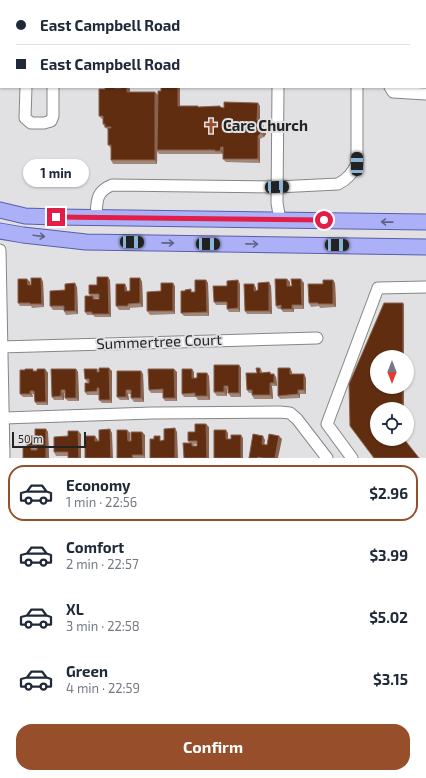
<!DOCTYPE html>
<meta charset="utf-8">
<style>
body{margin:0;font-family:"Exo 2",sans-serif;background:#f2f2f3;color:#1f2937;height:100vh;display:flex;flex-direction:column;font-size:15px;white-space:nowrap}
*{box-sizing:border-box;margin:0}
p{font-size:13px;color:#747a83}
.icon{flex:none;width:22px;height:22px;fill:none;stroke:currentColor;stroke-width:2;stroke-linecap:round;stroke-linejoin:round}
.map{position:relative;height:458px;overflow:hidden}
.sheet{display:flex;flex-direction:column;background:#fff;flex:1}
.sheet>*{flex:none}
.banner{position:absolute;left:0px;top:0px;width:426px;height:88px;box-shadow:0 1px 3px #0004;display:grid;align-content:center;height:88px;padding:0 16px;background:#fff}
.needle{width:26px;rotate:180deg}
.fabs{position:absolute;left:370px;top:350px;display:grid;gap:8px}
.fabs a{display:grid;place-items:center;width:44px;height:44px;border-radius:50%;background:#fff;box-shadow:0 1px 3px #0004;font-size:20px}
.scale{position:absolute;left:12px;bottom:10px;width:74px;box-sizing:border-box;padding-left:4px;border:2px solid #232425;border-top:0;font-size:11px;line-height:14px;white-space:nowrap;color:#232425;-webkit-text-stroke:3px #e1e1e4;paint-order:stroke}
.end{position:absolute;width:18px;height:18px;margin:-9px;border:5px solid #e11d48;background:#fff;box-shadow:0 0 0 2px #fff}
.from{border-radius:50%}
.bubble{position:absolute;height:28px;border-radius:14px;background:#fff;box-shadow:0 1px 3px #0004;font-size:13px;font-weight:700;line-height:28px;text-align:center}
.car{position:absolute;width:12px;height:24px;margin:-12px -6px;border-radius:5px;box-shadow:0 0 3px 1px #0007;background:linear-gradient(#222 24%,#8ab4d8 0 40%,#222 0 76%,#8ab4d8 0 86%,#222 0)}
.banner b{display:flex;align-items:center;gap:14px;height:38px;font-size:15px}
.banner b+b{border-top:1px solid #e0e1e3}
.banner i{width:10px;height:10px;background:#1f2937}
ul{padding:7px 0 0;list-style:none}
li{display:flex;align-items:center;gap:12px;height:56px;margin:0 8px 6px;padding:0 8px;border:2px solid transparent;border-radius:16px}
li div{flex:1}
li b{display:block;font-size:15px}
li em{font-style:normal;font-weight:700}
li.selected{border-color:#964f2a}
li>.icon{width:36px;height:36px;stroke-width:1.5}
.button{display:flex;gap:8px;margin-top:auto;padding:8px 16px}
.button a{flex:1;height:46px;border-radius:16px;background:#964f2a;color:#fff;font-size:16px;font-weight:700;line-height:46px;text-align:center}
.map>svg:first-child{display:block}
.lines{fill:none;stroke-linecap:round;stroke-linejoin:round}
.minor-casing{stroke:#858689;stroke-width:13}
.major-casing{stroke:#585eaa;stroke-width:17}
.minor{stroke:#fff;stroke-width:11}
.major{stroke:#acb1f7;stroke-width:15}
.wall{fill:#a1877a;fill-rule:evenodd}
.shaded-wall{fill:#876350}
.building{fill:#612d10;stroke:#876350}
.oneway{stroke:#616384}
.route{stroke:#e11d48;stroke-width:5}
.labels{text-anchor:middle;stroke-width:4;stroke-linejoin:round;paint-order:stroke}
.poi-label{font-size:15px;font-weight:bold;fill:#232425;stroke:#e1e1e4;text-anchor:start}
.street-label{font-size:15px;fill:#232425;stroke:#e1e1e4}
</style>
<div class="map">
<svg width="426" height="458" viewBox="0 0 426 458">
<rect width="100%" height="100%" fill="#e1e1e4"/>
<g class="lines">
<defs>
<g id="minor">
<path d="M368,0v1"/>
<path d="M4,1v-1"/>
<path d="M0,37l1,-9"/>
<path d="M425,38h1"/>
<path d="M0,47h1"/>
<path d="M0,65h1"/>
<path d="M425,65h1"/>
<path d="M26,87l-1,31 6,5h13l7,-2 2,-5v-29"/>
<path d="M278,87l-1,116 3,17"/>
<path d="M390,87l3,5 33,2"/>
<path d="M96,218c1,-16 -1,-26 16,-33l165,2 61,-3c10,-5 14,-11 19,-20v-77"/>
<path d="M0,250l4,208"/>
<path d="M0,347l317,-9"/>
<path d="M4,418l148,-5 128,-1 10,1 7,6 30,39"/>
<path d="M352,458l-25,-34 51,-136 48,-1"/>
</g>
<g id="major">
<path d="M0,210l25,6 31,1 370,5"/>
<path d="M0,231l23,4 63,7 340,5"/>
</g>
</defs>
<!-- minor casing -->
<use href="#minor" class="minor-casing"/>
<!-- major casing -->
<use href="#major" class="major-casing"/>
<!-- minor -->
<use href="#minor" class="minor"/>
<!-- major -->
<use href="#major" class="major"/>
</g>
<!-- wall -->
<g class="wall">
<path d="M105,87h10l1,1 14,1v3l28,3 3,-4 19,-4v19l19,1 21,-1 1,2h3l36,-2v16l5,7 1,5 -2,3 -4,2v24l-34,-1 -3,-3v-8v3h-64l-2,-3v13h-44l-2,-4v-12l-3,-3v-15l-2,-2h-1l-2,-4v-5h-1l-3,-3z"/>
<path d="M41,278l2,4 1,25 -12,1 -1,-2h-11l-2,-3 9,-24 3,3v3z"/>
<path d="M140,278l2,4 1,25 -13,1v2h-11l-3,-4 11,-18v3h3z"/>
<path d="M287,279l3,3v4l14,-3v26h-10v3h-11l-2,-3h-3l-2,-3z"/>
<path d="M110,280l1,37h-16l-2,-2h-6l-2,-3 6,-16 -2,-2 8,-9zM95,298h4v1h-4z"/>
<path d="M206,280l2,3 1,33h-25l-3,-3 12,-21h2z"/>
<path d="M335,283l1,24 -16,1 -1,-2 -8,1 -2,-4 14,-19z"/>
<path d="M240,284v28h-11l-2,-3v-4h-11l-2,-3 13,-16z"/>
<path d="M175,286v28l-25,1 -3,-4 14,-20z"/>
<path d="M271,286l1,28h-25l-2,-3 11,-23v2h2z"/>
<path d="M77,287l1,27 -12,1 -2,-4v-1h-11l-3,-4 15,-16z"/>
<path d="M239,365l2,3v29h-10l-3,-4v-4h-1v7h-10l-3,-4z"/>
<path d="M260,368l2,3v2l8,-1 1,2 5,3 1,9h-5l1,13h-19l-2,-4v-2h-3l-2,-3z"/>
<path d="M45,369l3,4v32h-11l-2,-3 -1,-8h-2l1,3h-10l-3,-3 15,-23z"/>
<path d="M76,369l2,3 1,29h-11l-3,-3v-5h-1v7h-10l-2,-3z"/>
<path d="M97,369l2,3 13,-1v32h-10l-3,-3v-5h-12l-2,-3 4,-10h-2l-2,-3z"/>
<path d="M141,371l2,3 1,28h-10l-3,-4v-4h-3l1,6h-9l-3,-3z"/>
<path d="M177,372v29h-12l-2,-3v-5h-12l-2,-3z"/>
<path d="M194,372v6h3l10,-5 2,3 1,24h-12l-2,-3h-12l-2,-3z"/>
<path d="M292,372v2l14,4v16h-6v4l-20,1 -2,-3z"/>
<path d="M209,427v31h-25l6,-15 -2,-2 7,-9zM197,444v2h-3l-1,-1z"/>
<path d="M35,429h11l2,3 1,26h-26v-11h5l-1,-1v-10h8z"/>
<path d="M127,430l3,3v8h1l11,-9 3,3v23h-28z"/>
<path d="M81,434v24h-13v-2h-12l-2,-4 14,-16z"/>
</g>
<!-- shaded-wall -->
<g class="shaded-wall">
<path d="M127,87h2l1,2v6l-3,-3z"/>
<path d="M178,87h2v22l-2,-3z"/>
<path d="M155,92l3,3 -1,69 -2,-4z"/>
<path d="M258,103l2,3v17l-3,-3z"/>
<path d="M263,125l2,4 1,5 -2,3 -3,-4z"/>
<path d="M258,136l2,3v24l-2,-4z"/>
<path d="M221,147l2,4v3l-3,-3z"/>
<path d="M108,277l2,3 1,37 -2,-3z"/>
<path d="M41,278l2,4 1,25 -2,-3z"/>
<path d="M140,278l2,4 1,25 -3,-4z"/>
<path d="M27,279l3,3v7l-2,-4z"/>
<path d="M287,279l3,3v8l-3,-4z"/>
<path d="M301,279l3,4v26l-2,-4z"/>
<path d="M206,280l2,3 1,33 -2,-4z"/>
<path d="M238,280l2,4v28l-2,-4z"/>
<path d="M333,280l2,3 1,24 -3,-3z"/>
<path d="M269,282l2,4 1,28 -3,-3z"/>
<path d="M75,283l2,4 1,27 -3,-3z"/>
<path d="M173,283l2,3v28l-2,-3z"/>
<path d="M125,284l2,4v7l-2,-4z"/>
<path d="M254,284l2,4v6l-2,-3z"/>
<path d="M403,303l1,2v52h-1z"/>
<path d="M292,305l2,4v3l-2,-3z"/>
<path d="M239,365l2,3v29l-2,-4z"/>
<path d="M109,368l3,3v32l-2,-3z"/>
<path d="M290,368l2,4v6l-2,-4z"/>
<path d="M45,369l3,4v32l-2,-3z"/>
<path d="M76,369l2,3 1,29 -3,-3z"/>
<path d="M174,369l3,3v29l-2,-3z"/>
<path d="M192,369l2,3v9l-2,-3z"/>
<path d="M141,371l2,3 1,28 -3,-4z"/>
<path d="M207,373l2,3 1,24 -3,-4z"/>
<path d="M274,374l2,3 1,9 -3,-3z"/>
<path d="M304,374l2,4v16l-2,-4z"/>
<path d="M270,383l2,3 1,13 -3,-4z"/>
<path d="M224,386l3,3v7l-3,-4z"/>
<rect x="403" y="387" width="1" height="22"/>
<path d="M61,390l3,3v7l-3,-4z"/>
<path d="M126,390l2,4 1,6 -3,-3z"/>
<path d="M298,390l2,4v4l-2,-4z"/>
<path d="M30,391l2,3 1,3 -3,-3z"/>
<path d="M206,424l3,3v31h-2z"/>
<path d="M175,428l2,4 1,26h-3z"/>
<path d="M46,429l2,3 1,26h-3z"/>
<path d="M110,429l2,4 1,25h-2z"/>
<path d="M127,430l3,3v12l-2,-4z"/>
<path d="M226,430l2,3v10l-2,-4z"/>
<path d="M78,431l3,3v24h-2z"/>
<path d="M142,432l3,3v23l-2,-3z"/>
<path d="M241,435l2,3v20h-2z"/>
<path d="M95,436l3,4v5l-3,-4z"/>
<path d="M263,436l2,4 -1,7 -2,-3z"/>
<path d="M279,436l3,3 -4,19h-3z"/>
</g>
<!-- building -->
<g class="building">
<rect x="18" y="0" width="24" height="1"/>
<rect x="50" y="0" width="26" height="1"/>
<rect x="115" y="0" width="25" height="1"/>
<rect x="155" y="0" width="18" height="1"/>
<rect x="179" y="0" width="25" height="1"/>
<rect x="212" y="0" width="26" height="1"/>
<path d="M312,0h28l1,1h-30z"/>
<path d="M105,87h10v1h6v-1h6v5h28v68h-44v-15h-3v-17h3v-1h-6v-3h-2v-8h-4v-27h6z"/>
<path d="M161,87h17v19h20v1l22,-1v1l4,1v-6l34,1 -1,17 6,5v5l-2,3 -3,3v23h-35v-12h-2l-1,4h-5v-1h-58l1,-59h3z"/>
<path d="M97,277h11l1,37h-17v-2h-7v-16h8v3h6v-5h-10v-9h8z"/>
<path d="M31,278h10l1,26h-12v-1h-12v-24h9l1,6h3z"/>
<path d="M130,278h10v25l-12,1v2h-12v-22h9v7h5z"/>
<path d="M275,279h12v7h5l-1,-7h10l1,26h-10v4h-11v-4l-5,1z"/>
<path d="M195,280h11l1,32 -26,1v-22h4v-1l6,-1v3h4z"/>
<path d="M238,280v28l-11,1v-7h-13l-1,-16h14v-5z"/>
<path d="M323,280h10v24h-15v-1h-9l-1,-19h15z"/>
<path d="M269,282v29h-24l-1,-27h10v7l4,-1v-7z"/>
<path d="M75,283v28h-11v-5h-14v-15l15,-1v-6z"/>
<path d="M161,283h12v28h-26v-19l14,-1z"/>
<path d="M384,303h19v54h-26v30h26v22h-26v30h27l15,19h-45l-24,-32 -1,-42z"/>
<path d="M214,365h25v28h-11v-7h-4v6h-10z"/>
<path d="M99,368h10l1,32h-11v-12h-2v3l-12,1v-9h4v-4h-4l-1,-10h13v3h2z"/>
<path d="M256,368h4v5l10,-1v2h4v9h-4v12h-18v-5h-5l-1,-17h11z"/>
<path d="M278,368h12v6h14v16h-6v4l-20,2z"/>
<path d="M25,369h8v2h4v-2h8l1,33h-11l-1,-11h-4v3h-10v-24h5z"/>
<path d="M51,369h25v29h-11v-8h-4v6l-9,1z"/>
<path d="M148,369h26l1,29h-12v-9l-14,1z"/>
<path d="M182,369h10v9h5v-5h10v23h-12v-3l-13,1z"/>
<path d="M117,371h24v27h-10v-8h-5v7h-9z"/>
<path d="M195,424h11l1,34h-23l-1,-15h9v3h5v-5h-9v-9h7z"/>
<path d="M175,428v30h-25v-19h4v-3h6v5l4,-1v-11z"/>
<path d="M35,429h11v29h-23v-11h8v3h6v-4h-10v-10h8z"/>
<path d="M110,429l1,29h-26v-22h10v5h4v-11z"/>
<path d="M117,430h10l1,11h3v-9h11l1,23h-11l1,3h-16z"/>
<path d="M214,430h12v9h5v-4h10v23h-27z"/>
<path d="M68,431h10l1,27h-11v-6h-14v-15l14,-1z"/>
<path d="M253,434l10,2 -1,8 5,1 2,-11 10,2 -4,22h-12l-5,-1v1h-9z"/>
</g>
<!-- one-way arrows -->
<defs><path id="oneway-shaft" d="M-6 0H5M1.5-3L5.5 0L1.5 3" fill="none" stroke-width="1.6" stroke-linecap="round" stroke-linejoin="round"/></defs>
<g class="oneway">
<use href="#oneway-shaft" transform="translate(387 222) rotate(-179)"/>
<use href="#oneway-shaft" transform="translate(39 236) rotate(7)"/>
<use href="#oneway-shaft" transform="translate(168 243) rotate(1)"/>
<use href="#oneway-shaft" transform="translate(252 244) rotate(1)"/>
</g>
<g class="lines">
<!-- route -->
<path class="route" d="M56,217l268,3"/>
</g>
<!-- icons -->
<defs>
<symbol id="church-bare" viewBox="-9 -9 18 18"><path d="M-1.2-6h2.4v3.5h3.3v2.4h-3.3V6h-2.4V-.1h-3.3v-2.4h3.3Z" fill="#964f2a" stroke="#e1e1e4" stroke-width="2.5" paint-order="stroke"/></symbol>
</defs>
<g fill-rule="evenodd">
<use href="#church-bare" x="200" y="115" width="22" height="22"/>
</g>
<g class="labels">
<!-- poi labels -->
<g class="poi-label">
<text x="223" y="131">Care Church</text>
</g>
<!-- street labels -->
<g class="street-label">
<text transform="translate(159 342) rotate(-2)" y="5">Summertree Court</text>
</g>
</g>
</svg>
<div class="fabs">
<a><svg class="needle" viewBox="-14 -14 28 28"><path d="M0-13l5 13h-10z" fill="#e53935"/><path d="M0 13l5-13h-10z" fill="#747a83"/></svg></a>
<a><svg class="icon" aria-label="locate" viewBox="0 0 24 24"><circle cx="12" cy="12" r="6"/><path d="M12 2v4M12 18v4M2 12h4M18 12h4"/></svg></a>
</div>
<div class="scale">50 m</div>
<i class="end from" style="left:324px;top:220px"></i>
<i class="end" style="left:56px;top:217px"></i>
<div class="bubble" style="left:23px;top:159px;width:66px">1 min</div>
<i class="car" style="left:357px;top:164px;rotate:0deg"></i>
<i class="car" style="left:277px;top:187px;rotate:88deg"></i>
<i class="car" style="left:132px;top:242px;rotate:91deg"></i>
<i class="car" style="left:208px;top:244px;rotate:91deg"></i>
<i class="car" style="left:337px;top:245px;rotate:91deg"></i>
<div class="banner">
<b><i class="from"></i>East Campbell Road</b>
<b><i></i>East Campbell Road</b>
</div>
</div>
<section class="sheet">
<ul>
<li class="selected"><svg class="icon" aria-label="car" viewBox="0 0 24 24"><path d="M5 17H2v-5l4-1 3-4h7l3 4 3 1v5h-3M9 17h6M6 11h13"/><circle cx="7" cy="17" r="2"/><circle cx="17" cy="17" r="2"/></svg><div><b>Economy</b><p>1 min · 22:56</p></div><em>$2.96</em></li>
<li><svg class="icon" aria-label="car" viewBox="0 0 24 24"><path d="M5 17H2v-5l4-1 3-4h7l3 4 3 1v5h-3M9 17h6M6 11h13"/><circle cx="7" cy="17" r="2"/><circle cx="17" cy="17" r="2"/></svg><div><b>Comfort</b><p>2 min · 22:57</p></div><em>$3.99</em></li>
<li><svg class="icon" aria-label="car" viewBox="0 0 24 24"><path d="M5 17H2v-5l4-1 3-4h7l3 4 3 1v5h-3M9 17h6M6 11h13"/><circle cx="7" cy="17" r="2"/><circle cx="17" cy="17" r="2"/></svg><div><b>XL</b><p>3 min · 22:58</p></div><em>$5.02</em></li>
<li><svg class="icon" aria-label="car" viewBox="0 0 24 24"><path d="M5 17H2v-5l4-1 3-4h7l3 4 3 1v5h-3M9 17h6M6 11h13"/><circle cx="7" cy="17" r="2"/><circle cx="17" cy="17" r="2"/></svg><div><b>Green</b><p>4 min · 22:59</p></div><em>$3.15</em></li>
</ul>
<div class="button"><a>Confirm</a></div>
</section>
